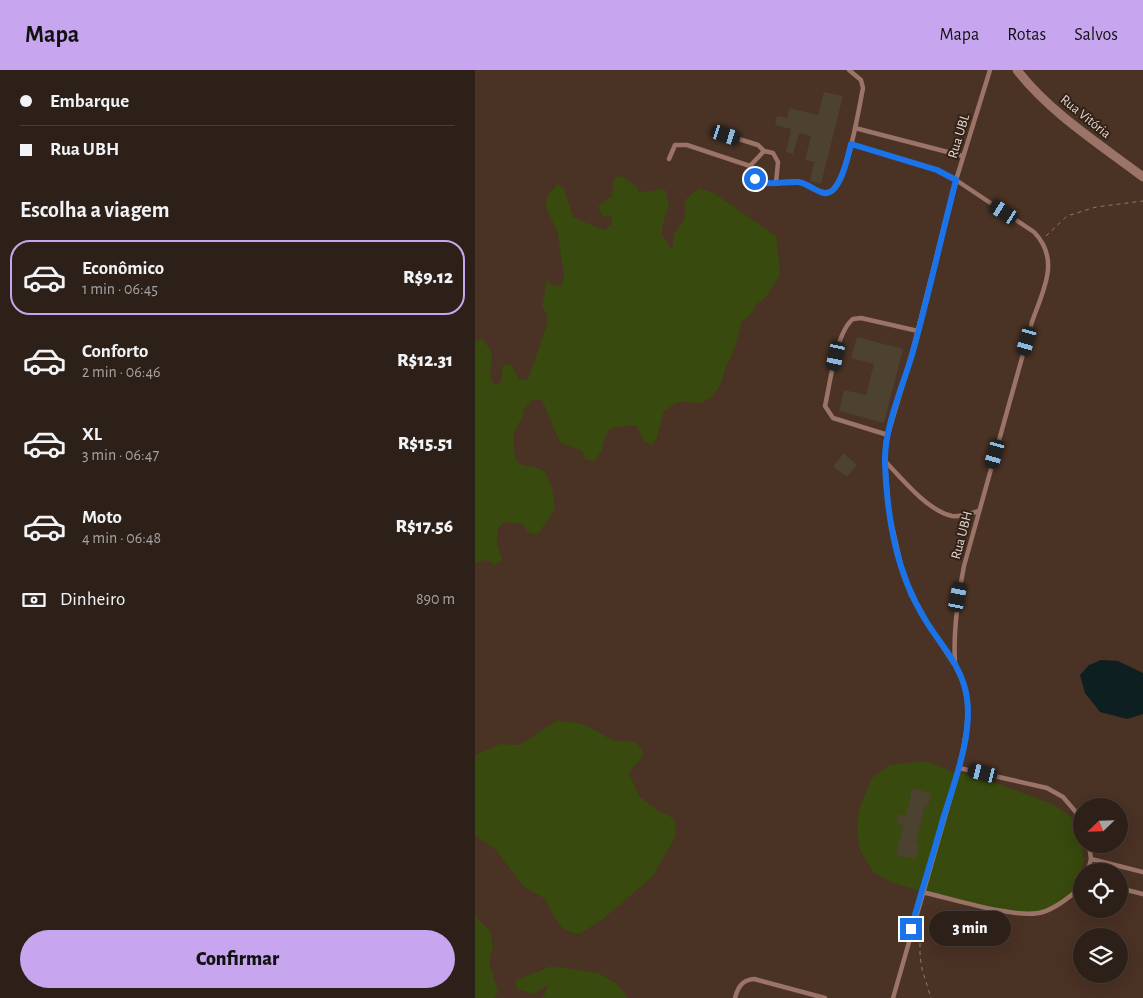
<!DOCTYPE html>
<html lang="pt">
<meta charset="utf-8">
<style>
body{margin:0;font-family:"Alegreya Sans",sans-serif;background:#392d26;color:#f1f3f6;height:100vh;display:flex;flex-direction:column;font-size:19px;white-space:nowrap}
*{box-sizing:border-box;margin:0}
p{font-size:16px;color:#a7a3a2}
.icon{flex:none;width:28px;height:28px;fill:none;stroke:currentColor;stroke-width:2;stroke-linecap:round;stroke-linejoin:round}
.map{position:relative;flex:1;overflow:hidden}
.panel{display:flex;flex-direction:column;background:#2d2019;width:475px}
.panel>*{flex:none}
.top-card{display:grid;align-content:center;height:110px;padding:0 20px;background:#2d2019}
.needle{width:32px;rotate:247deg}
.controls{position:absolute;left:598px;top:728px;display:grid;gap:10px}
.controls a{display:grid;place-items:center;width:55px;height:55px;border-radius:50%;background:#2d2019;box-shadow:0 5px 20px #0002,0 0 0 1px #483e38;font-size:25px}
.end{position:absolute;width:22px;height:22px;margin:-11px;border:6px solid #1a73e8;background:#fff;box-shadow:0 0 0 2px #fff}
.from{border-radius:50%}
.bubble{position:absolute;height:35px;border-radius:18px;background:#2d2019;box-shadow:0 5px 20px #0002,0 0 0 1px #483e38;font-size:16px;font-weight:800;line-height:35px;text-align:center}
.car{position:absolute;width:15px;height:30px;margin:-15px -8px;border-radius:6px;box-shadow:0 0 4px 1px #0007;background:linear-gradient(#222 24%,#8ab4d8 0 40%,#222 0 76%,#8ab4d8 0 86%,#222 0)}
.top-card b{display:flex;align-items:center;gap:18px;height:48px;font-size:19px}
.top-card b+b{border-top:1px solid #483e38}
.top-card i{width:12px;height:12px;background:#f1f3f6}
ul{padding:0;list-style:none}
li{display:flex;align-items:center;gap:15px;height:75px;margin:0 10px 8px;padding:0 10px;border:2px solid transparent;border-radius:20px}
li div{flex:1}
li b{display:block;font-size:19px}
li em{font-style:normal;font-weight:800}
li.selected{border-color:#c8a6ef}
li>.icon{width:45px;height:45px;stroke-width:1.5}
h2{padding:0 20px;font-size:22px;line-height:60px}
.pay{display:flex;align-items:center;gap:12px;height:55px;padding:0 20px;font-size:19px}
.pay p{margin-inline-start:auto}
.button{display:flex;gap:10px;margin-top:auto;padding:10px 20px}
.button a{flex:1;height:58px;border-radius:30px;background:#c8a6ef;color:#111;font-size:20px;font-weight:800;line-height:58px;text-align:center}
header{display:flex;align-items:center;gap:30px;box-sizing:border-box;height:70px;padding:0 25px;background:#c8a6ef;color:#111}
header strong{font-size:24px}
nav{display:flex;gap:28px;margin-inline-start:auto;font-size:18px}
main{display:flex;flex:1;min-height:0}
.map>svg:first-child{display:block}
.built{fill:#4a3224;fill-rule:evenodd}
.green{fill:#384a0d}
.water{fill:#0d1f20}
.building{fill:#4d4130}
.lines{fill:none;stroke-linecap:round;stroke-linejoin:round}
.path{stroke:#8a7b73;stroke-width:1;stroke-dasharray:4 4;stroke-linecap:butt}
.service{stroke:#9b7467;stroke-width:4.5}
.minor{stroke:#9b7467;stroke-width:9}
.route{stroke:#1a73e8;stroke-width:6}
.labels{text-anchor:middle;stroke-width:4;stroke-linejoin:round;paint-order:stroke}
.street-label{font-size:14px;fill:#e0d4ce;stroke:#322117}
</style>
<header>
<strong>Mapa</strong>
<nav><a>Mapa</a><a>Rotas</a><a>Salvos</a></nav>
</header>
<main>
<section class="panel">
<div class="top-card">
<b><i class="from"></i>Embarque</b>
<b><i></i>Rua UBH</b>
</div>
<h2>Escolha a viagem</h2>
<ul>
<li class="selected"><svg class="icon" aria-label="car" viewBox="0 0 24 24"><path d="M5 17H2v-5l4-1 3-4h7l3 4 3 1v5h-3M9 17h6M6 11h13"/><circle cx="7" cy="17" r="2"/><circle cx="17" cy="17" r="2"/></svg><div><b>Econômico</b><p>1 min · 06:45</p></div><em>R$9.12</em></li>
<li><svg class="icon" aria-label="car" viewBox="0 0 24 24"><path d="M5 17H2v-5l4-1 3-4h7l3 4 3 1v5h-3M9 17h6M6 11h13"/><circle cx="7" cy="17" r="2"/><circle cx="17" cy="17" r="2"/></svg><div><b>Conforto</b><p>2 min · 06:46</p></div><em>R$12.31</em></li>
<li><svg class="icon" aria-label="car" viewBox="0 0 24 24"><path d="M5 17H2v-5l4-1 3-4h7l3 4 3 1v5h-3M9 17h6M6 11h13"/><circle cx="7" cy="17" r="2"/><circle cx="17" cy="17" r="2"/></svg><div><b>XL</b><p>3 min · 06:47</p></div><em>R$15.51</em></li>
<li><svg class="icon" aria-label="car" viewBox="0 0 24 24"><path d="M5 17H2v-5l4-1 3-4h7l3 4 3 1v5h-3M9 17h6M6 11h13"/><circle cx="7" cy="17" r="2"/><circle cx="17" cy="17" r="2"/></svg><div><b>Moto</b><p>4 min · 06:48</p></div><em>R$17.56</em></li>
</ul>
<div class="pay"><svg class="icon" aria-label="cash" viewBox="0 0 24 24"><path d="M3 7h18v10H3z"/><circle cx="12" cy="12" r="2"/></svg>Dinheiro<p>890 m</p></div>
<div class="button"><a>Confirmar</a></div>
</section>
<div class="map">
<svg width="668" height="928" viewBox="0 0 668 928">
<rect width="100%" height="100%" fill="#3c2b21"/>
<!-- built -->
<path class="built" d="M0,0h668v928h-668zM606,736h38v38h-38zM606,801h38v38h-38zM606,866h38v38h-38z"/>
<!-- green -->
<g class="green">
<path d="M147,106l14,10 3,6 26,-3 4,16 -7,22v8l10,15 2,-16 11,-16v-18l15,-12 14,5 62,43 4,33 -1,8 -14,21 -7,5 -9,13 -7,5 -9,32 -7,13 -5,18 -11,14 -8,5 -24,-1 -14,9 -7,27 -5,8 -8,-5 -8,-16 -26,3c-9,13 -4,21 -16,33l-9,-2 -3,-8 -22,-9 -18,-42 -8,-1 -11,11c1,11 -6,12 -8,21 -2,6 -2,22 1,27 4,9 11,7 19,9 18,4 18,28 20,43l-18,25 -9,-3 -6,-8 -17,-2 -7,6 -1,16 5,16 -7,5 -8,-5 -10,2 -2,3v-224l8,-2 9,14 -2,23 4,9 7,-3 2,-17 8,-1 8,16 9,-1 19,-55v-9l-5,-8 5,-28 5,6 9,1 3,-9 -6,-43 -12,-27 1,-11 11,-12 6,5 9,28 30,13 8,-5 1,-9h-9l-5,-9 6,-6 8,-5 2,-18z"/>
<path d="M82,650c9,2 20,2 28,5 18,8 26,20 48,16 21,15 2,19 -4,32l10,23 21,16 9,3 6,6 1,15 -24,41 -49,42 -22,14h-9l-9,-4 -9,-13 -9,-17 -22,-13 -27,-36 -21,-15v-80l25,-11 20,1z"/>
<path d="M451,691l31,12 20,3 75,28 17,11 11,19 4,26 -10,32 -14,11 -20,9 -19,3 -96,-23 -32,-9 -19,-10 -14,-23 -3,-21 2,-20 13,-31 17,-13z"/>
<path d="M0,846l15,15 3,16 -4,15 9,30 -3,6h-20z"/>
<path d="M77,896l46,7 18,10 12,15h-86l3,-4 3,-9 -14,9 -17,-5 -1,-9z"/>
</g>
<!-- water -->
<path class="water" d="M626,590l17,1 25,12v41l-16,5 -27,-7 -15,-19 -5,-18 9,-10z"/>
<!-- building -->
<g class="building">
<path d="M349,22l19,4 -22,88 -11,-3 4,-19 -9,-2 6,-24 -12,-3 -6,21 -7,-2 5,-23 -16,-4 2,-9 10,2 2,-10 29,7z"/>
<path d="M382,267l46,12 -19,74 -45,-12 5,-21 22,5 8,-31 -23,-6z"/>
<path d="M369,383l13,12 -10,12 -14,-11z"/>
<path d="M437,718l19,5 -3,14 -3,-1 -9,38 3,1 -4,14 -19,-4 7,-30 -7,-2 3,-9 7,2z"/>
</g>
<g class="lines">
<!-- path -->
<g class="path">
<path d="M571,166l21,-20 29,-9 47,-6"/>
<path d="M445,857v29l2,13 9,29"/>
</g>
<!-- service -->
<g class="service">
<path d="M380,58l108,28"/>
<path d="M251,65l32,10 6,6 9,2 5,9 -2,21"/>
<path d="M376,74l86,26 19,10 78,52c27,28 9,58 -2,90l-68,244c-6,31 -11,65 -9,96 1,9 8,17 10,25 6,28 0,54 -6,81l-66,230"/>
<path d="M194,89l6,-14h12l63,21c2,4 3,11 7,14 7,5 22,3 30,2 4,0 8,0 12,0 9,1 20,13 29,10 19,-5 31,-85 35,-104l-2,-8 -12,-10"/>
<path d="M275,96l14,-15"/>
<path d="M413,365l-55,-17 -8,-12c5,-22 11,-74 28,-87l8,-1 57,13"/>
<path d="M410,391c16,17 43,50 67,55 9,1 18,-2 27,-5"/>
<path d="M479,594l-28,-43 -15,-26 -8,-21 -14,-61 -4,-52 1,-20 26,-88 44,-173 34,-110"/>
<path d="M484,698l88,20 16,9 18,21"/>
<path d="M616,789l52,13"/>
<path d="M613,801l3,-12 -2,-15"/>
<path d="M644,818l24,6"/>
<path d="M447,822c28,6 96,28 121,20 15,-5 27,-15 38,-25"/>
<path d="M260,928c3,-11 7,-18 19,-19l71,19"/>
</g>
<!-- minor -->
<path class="minor" d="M542,0c32,42 84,75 126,107"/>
</g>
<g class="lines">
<!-- route -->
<path class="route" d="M280,109c13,8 29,2 43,3 9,1 17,9 26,11 16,3 24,-37 27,-49l86,26 19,10c-15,58 -28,117 -44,175 -10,33 -28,74 -27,107 2,56 11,111 41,159 12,20 31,40 38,64 13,40 -9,95 -21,134 -10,37 -22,73 -32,110"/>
</g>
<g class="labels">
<!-- street labels -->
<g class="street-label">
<text transform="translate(611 46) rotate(39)" y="5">Rua Vitória</text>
<text transform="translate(483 66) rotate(-73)" y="5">Rua UBL</text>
<text transform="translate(486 465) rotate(-75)" y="5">Rua UBH</text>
</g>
</g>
</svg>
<div class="controls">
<a><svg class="needle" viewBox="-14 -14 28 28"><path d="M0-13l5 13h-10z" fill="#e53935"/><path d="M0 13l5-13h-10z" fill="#a7a3a2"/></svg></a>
<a><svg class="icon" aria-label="locate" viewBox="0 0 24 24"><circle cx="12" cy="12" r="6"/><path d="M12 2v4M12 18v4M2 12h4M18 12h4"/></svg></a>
<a><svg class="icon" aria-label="layers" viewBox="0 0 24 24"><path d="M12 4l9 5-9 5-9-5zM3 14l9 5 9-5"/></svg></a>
</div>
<i class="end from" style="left:280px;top:109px"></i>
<i class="end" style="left:436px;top:859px"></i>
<div class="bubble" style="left:454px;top:841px;width:82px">3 min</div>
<i class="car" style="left:251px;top:65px;rotate:108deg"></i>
<i class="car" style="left:529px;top:142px;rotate:303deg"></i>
<i class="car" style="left:552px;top:271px;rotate:196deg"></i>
<i class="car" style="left:361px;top:286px;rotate:192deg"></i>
<i class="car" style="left:520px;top:384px;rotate:196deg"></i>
<i class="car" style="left:483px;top:527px;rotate:11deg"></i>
<i class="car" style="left:508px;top:703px;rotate:284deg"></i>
</div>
</main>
